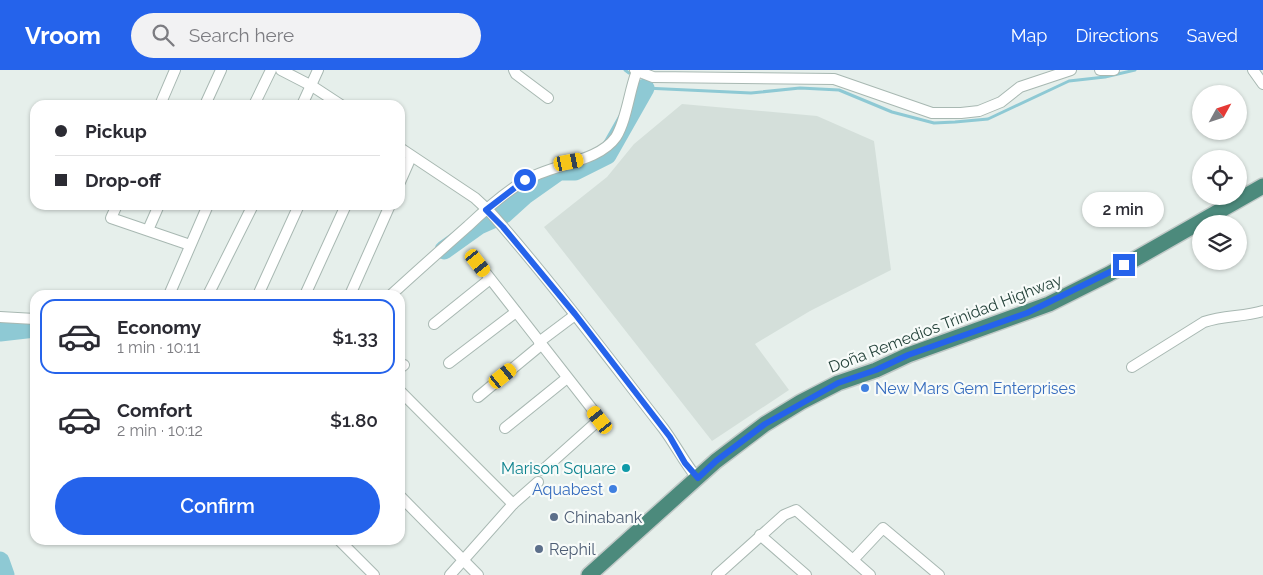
<!DOCTYPE html>
<meta charset="utf-8">
<style>
body{margin:0;font-family:Raleway,sans-serif;background:#f2f2f3;color:#2b2b33;height:100vh;display:flex;flex-direction:column;font-size:19px;white-space:nowrap}
*{box-sizing:border-box;margin:0}
p{font-size:16px;color:#7c7c81}
.icon{flex:none;width:28px;height:28px;fill:none;stroke:currentColor;stroke-width:2;stroke-linecap:round;stroke-linejoin:round}
.map{position:relative;flex:1;overflow:hidden}
.drawer{position:absolute;left:30px;top:220px;width:375px;height:255px;display:flex;flex-direction:column;background:#fff;border-radius:15px;box-shadow:0 1px 4px #0004}
.drawer>*{flex:none}
.banner{position:absolute;left:30px;top:30px;width:375px;height:110px;border-radius:15px;box-shadow:0 1px 4px #0004;display:grid;align-content:center;height:110px;padding:0 25px;background:#fff}
.needle{width:32px;rotate:50deg}
.controls{position:absolute;left:1192px;top:15px;display:grid;gap:10px}
.controls a{display:grid;place-items:center;width:55px;height:55px;border-radius:50%;background:#fff;box-shadow:0 1px 4px #0004;font-size:25px}
.end{position:absolute;width:22px;height:22px;margin:-11px;border:6px solid #2563eb;background:#fff;box-shadow:0 0 0 2px #fff}
.from{border-radius:50%}
.bubble{position:absolute;height:35px;border-radius:18px;background:#fff;box-shadow:0 1px 4px #0004;font-size:16px;font-weight:600;line-height:35px;text-align:center}
.car{position:absolute;width:15px;height:30px;margin:-15px -8px;border-radius:6px;box-shadow:0 0 4px 1px #0007;background:linear-gradient(#f5c518 24%,#345 0 40%,#f5c518 0 76%,#345 0 86%,#f5c518 0)}
.banner b{display:flex;align-items:center;gap:18px;height:48px;font-size:19px}
.banner b+b{border-top:1px solid #e1e1e2}
.banner i{width:12px;height:12px;background:#2b2b33}
ul{padding:9px 0 0;list-style:none}
li{display:flex;align-items:center;gap:15px;height:75px;margin:0 10px 8px;padding:0 15px;border:2px solid transparent;border-radius:15px}
li div{flex:1}
li b{display:block;font-size:19px}
li em{font-style:normal;font-weight:600}
li.selected{border-color:#2563eb}
li>.icon{width:45px;height:45px;stroke-width:1.5}
.primary-button{display:flex;gap:10px;margin-top:auto;padding:10px 25px}
.primary-button a{flex:1;height:58px;border-radius:30px;background:#2563eb;color:#fff;font-size:20px;font-weight:600;line-height:58px;text-align:center}
header{display:flex;align-items:center;gap:30px;box-sizing:border-box;height:70px;padding:0 25px;background:#2563eb;color:#fff}
header strong{font-size:24px}
nav{display:flex;gap:28px;margin-inline-start:auto;font-size:18px}
.search{width:350px;height:45px;background:#f2f2f3;display:flex;align-items:center;gap:12px;box-sizing:border-box;padding:0 18px;border-radius:28px;color:#7c7c81;font-size:19px}
.map>svg:first-child{display:block}
.built{fill:#d4dfda}
.lines{fill:none;stroke-linecap:round;stroke-linejoin:round}
.stream{stroke:#8ec9d4;stroke-width:3}
.river{stroke:#8ec9d4;stroke-width:19}
.minor-casing{stroke:#a8b8b2;stroke-width:12}
.trunk-casing{stroke:#c2cac8;stroke-width:18}
.minor{stroke:#fff;stroke-width:10}
.trunk{stroke:#4c8a7c;stroke-width:15}
.route{stroke:#2563eb;stroke-width:6}
.shop-dot{fill:#3f7fe0;stroke:#f7fbf9;stroke-width:2}
.culture-dot{fill:#0f9aa8;stroke:#f7fbf9;stroke-width:2}
.service-dot{fill:#5c6f8a;stroke:#f7fbf9;stroke-width:2}
.labels{text-anchor:middle;stroke-width:4.5;stroke-linejoin:round;paint-order:stroke}
.street-label{font-size:16px;fill:#24423a;stroke:#f7fbf9}
.shop-label{font-size:16px;fill:#366cbe;stroke:#f7fbf9;text-anchor:start}
.culture-label{font-size:16px;fill:#0d838f;stroke:#f7fbf9;text-anchor:end}
.service-label{font-size:16px;fill:#4e5e75;stroke:#f7fbf9;text-anchor:start}
</style>
<header>
<strong>Vroom</strong>
<div class="search"><svg class="icon" aria-label="search" viewBox="0 0 24 24"><circle cx="10" cy="10" r="6"/><path d="M15 15l6 6"/></svg>Search here</div>
<nav><a>Map</a><a>Directions</a><a>Saved</a></nav>
</header>
<div class="map">
<svg width="1263" height="505" viewBox="0 0 1263 505">
<rect width="100%" height="100%" fill="#e6efeb"/>
<!-- built -->
<path class="built" d="M682,34l135,12 57,25 17,129 -81,41 -55,33 34,46 -77,51 -168,-214 63,-50 27,-33z"/>
<g class="lines">
<!-- stream -->
<g class="stream">
<path d="M625,0l4,3"/>
<path d="M639,12l6,6 106,5 49,-5 39,2 53,22 42,11 21,-1 33,-3 81,-38 36,-4 30,-7"/>
</g>
<!-- river -->
<g class="river">
<path d="M444,180l35,-25 25,-11 21,-19 34,-24h16l32,-16 38,-67"/>
<path d="M0,262l35,-4"/>
<path d="M0,491l5,14"/>
</g>
<defs>
<g id="minor">
<path d="M281,0l31,16 29,19"/>
<path d="M514,0l2,4 32,24"/>
<path d="M635,0l18,7 181,2 98,34h29l18,-2 22,-9 19,-15 51,-17"/>
<path d="M1100,0h14"/>
<path d="M1253,0l10,14"/>
<path d="M160,35l15,-35"/>
<path d="M205,35l16,-35"/>
<path d="M254,35l17,-35"/>
<path d="M302,35l16,-35"/>
<path d="M400,78l75,50 15,14c61,69 116,143 173,216 12,16 21,34 34,50"/>
<path d="M400,112l11,-25"/>
<path d="M117,135l-6,13 79,27"/>
<path d="M148,160l11,-25"/>
<path d="M478,193l122,156 -57,51"/>
<path d="M169,225l39,-90"/>
<path d="M208,225l45,-90"/>
<path d="M258,225l41,-90"/>
<path d="M305,225l41,-90"/>
<path d="M350,225l40,-90"/>
<path d="M391,225c25,-23 51,-46 77,-69 17,-16 36,-33 56,-45 26,-17 74,-18 92,-44 11,-18 13,-46 21,-66"/>
<path d="M0,247l35,2"/>
<path d="M434,254l56,-45"/>
<path d="M539,272l36,-27"/>
<path d="M449,293l67,-51"/>
<path d="M1132,297l72,-45c20,-7 40,-5 59,-11"/>
<path d="M400,298l4,-3"/>
<path d="M400,321l113,113"/>
<path d="M478,327l63,-52"/>
<path d="M505,358l62,-50"/>
<path d="M400,426l78,79"/>
<path d="M760,465l46,40"/>
<path d="M339,470l35,35"/>
<path d="M853,490l30,-32 56,47"/>
<path d="M450,505l63,-71 25,-22"/>
<path d="M717,505l67,-60 12,-5 74,65"/>
</g>
<path id="trunk" d="M589,505l127,-114 49,-37 36,-22 37,-19 38,-13 32,-15 141,-51 60,-30 154,-88"/>
</defs>
<!-- minor casing -->
<use href="#minor" class="minor-casing"/>
<!-- trunk casing -->
<use href="#trunk" class="trunk-casing"/>
<!-- minor -->
<use href="#minor" class="minor"/>
<!-- trunk -->
<use href="#trunk" class="trunk"/>
</g>
<g class="lines">
<!-- route -->
<path class="route" d="M525,110l-39,30 17,17 72,87 95,123 15,26 13,15 18,-17 49,-37 73,-41 38,-13 32,-15 119,-42 97,-48"/>
</g>
<!-- markers -->
<g class="shop-dot">
<circle cx="865" cy="318" r="5"/>
<circle cx="613" cy="419" r="5"/>
</g>
<circle class="culture-dot" cx="626" cy="398" r="5"/>
<g class="service-dot">
<circle cx="554" cy="447" r="5"/>
<circle cx="539" cy="479" r="5"/>
</g>
<g class="labels">
<!-- street labels -->
<g class="street-label">
<text transform="translate(945 253) rotate(-21)" y="6">Doña Remedios Trinidad Highway</text>
</g>
<!-- shop labels -->
<g class="shop-label">
<text x="875" y="324">New Mars Gem Enterprises</text>
<text x="603" y="425" text-anchor="end">Aquabest</text>
</g>
<!-- culture labels -->
<g class="culture-label">
<text x="616" y="404">Marison Square</text>
</g>
<!-- service labels -->
<g class="service-label">
<text x="564" y="453">Chinabank</text>
<text x="549" y="485">Rephil</text>
</g>
</g>
</svg>
<div class="controls">
<a><svg class="needle" viewBox="-14 -14 28 28"><path d="M0-13l5 13h-10z" fill="#e53935"/><path d="M0 13l5-13h-10z" fill="#7c7c81"/></svg></a>
<a><svg class="icon" aria-label="locate" viewBox="0 0 24 24"><circle cx="12" cy="12" r="6"/><path d="M12 2v4M12 18v4M2 12h4M18 12h4"/></svg></a>
<a><svg class="icon" aria-label="layers" viewBox="0 0 24 24"><path d="M12 4l9 5-9 5-9-5zM3 14l9 5 9-5"/></svg></a>
</div>
<i class="end from" style="left:525px;top:110px"></i>
<i class="end" style="left:1124px;top:195px"></i>
<div class="bubble" style="left:1082px;top:122px;width:82px">2 min</div>
<i class="car" style="left:569px;top:92px;rotate:79deg"></i>
<i class="car" style="left:478px;top:193px;rotate:142deg"></i>
<i class="car" style="left:503px;top:306px;rotate:51deg"></i>
<i class="car" style="left:600px;top:350px;rotate:322deg"></i>
<div class="banner">
<b><i class="from"></i>Pickup</b>
<b><i></i>Drop-off</b>
</div>
<section class="drawer">
<ul>
<li class="selected"><svg class="icon" aria-label="car" viewBox="0 0 24 24"><path d="M5 17H2v-5l4-1 3-4h7l3 4 3 1v5h-3M9 17h6M6 11h13"/><circle cx="7" cy="17" r="2"/><circle cx="17" cy="17" r="2"/></svg><div><b>Economy</b><p>1 min · 10:11</p></div><em>$1.33</em></li>
<li><svg class="icon" aria-label="car" viewBox="0 0 24 24"><path d="M5 17H2v-5l4-1 3-4h7l3 4 3 1v5h-3M9 17h6M6 11h13"/><circle cx="7" cy="17" r="2"/><circle cx="17" cy="17" r="2"/></svg><div><b>Comfort</b><p>2 min · 10:12</p></div><em>$1.80</em></li>
</ul>
<div class="primary-button"><a>Confirm</a></div>
</section>
</div>
